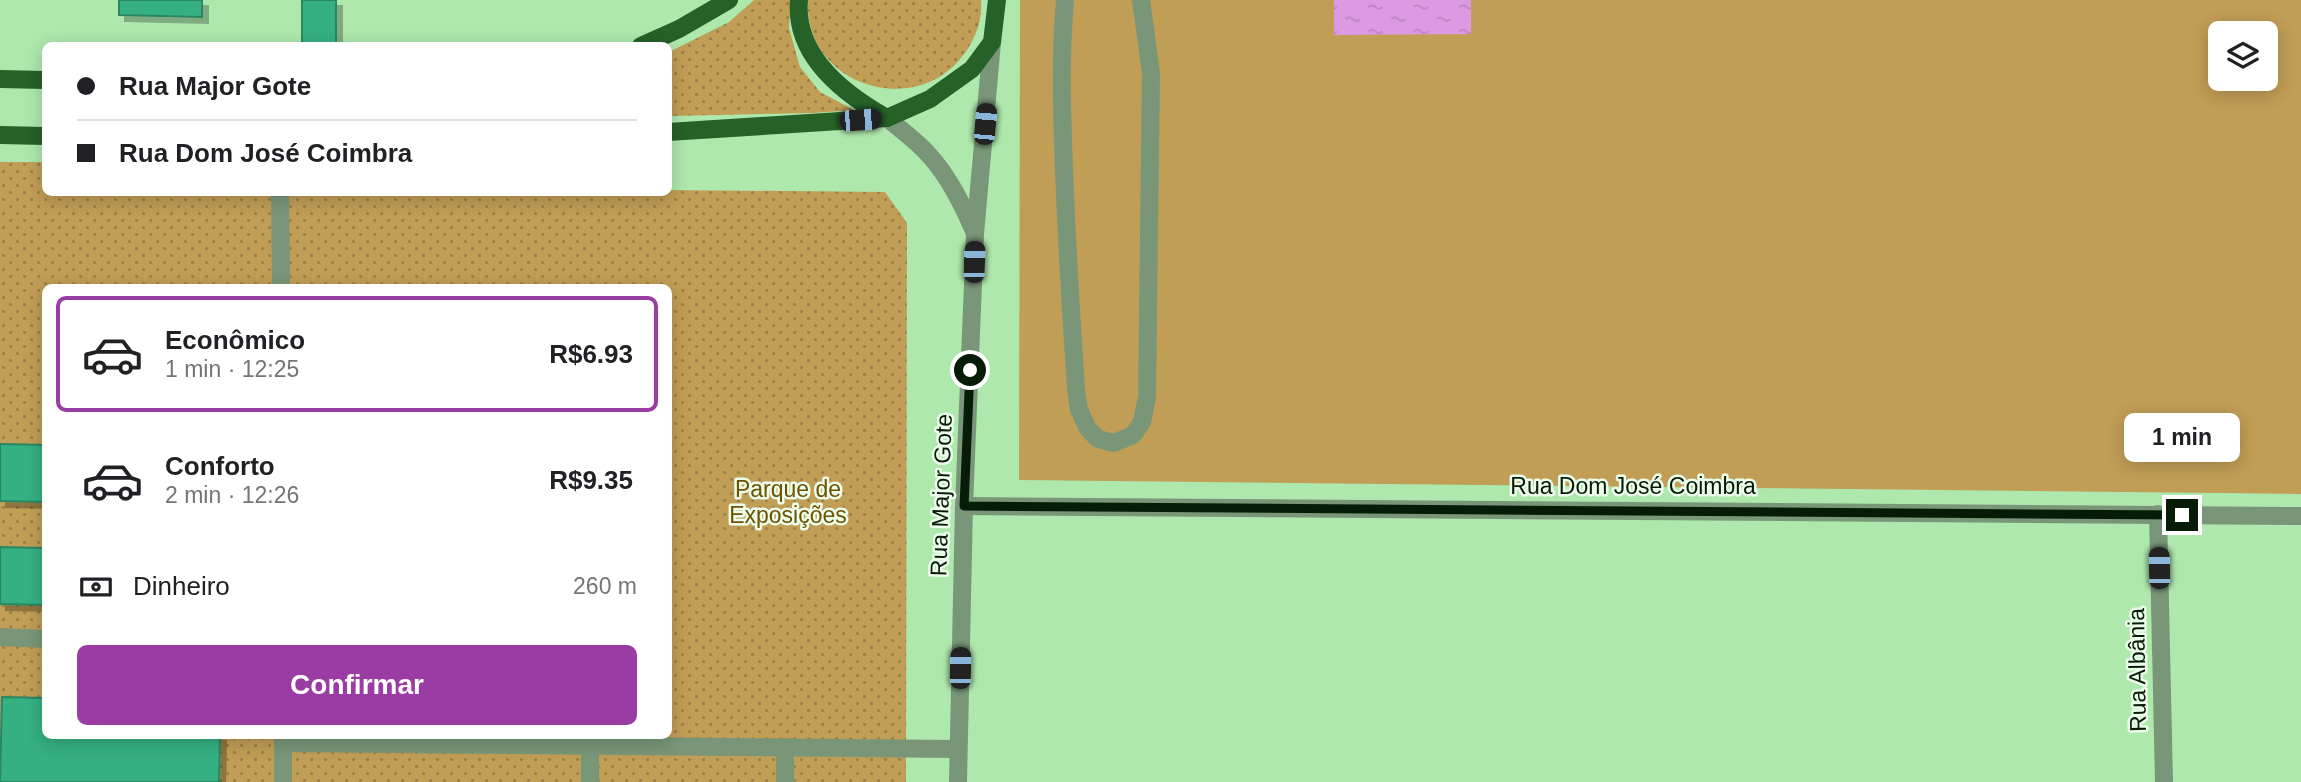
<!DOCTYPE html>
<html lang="pt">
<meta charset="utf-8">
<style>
body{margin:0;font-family:Arial,sans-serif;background:#f6f6f6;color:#202124;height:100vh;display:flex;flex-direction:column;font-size:26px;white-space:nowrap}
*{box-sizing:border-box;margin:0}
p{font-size:23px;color:#757577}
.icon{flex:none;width:38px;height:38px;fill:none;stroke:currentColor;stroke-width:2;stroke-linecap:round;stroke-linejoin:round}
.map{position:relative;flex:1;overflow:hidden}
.side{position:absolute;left:42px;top:284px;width:630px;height:455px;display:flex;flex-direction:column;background:#fff;border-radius:10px;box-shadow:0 4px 18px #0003}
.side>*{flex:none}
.hud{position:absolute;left:42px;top:42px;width:630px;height:154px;border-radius:10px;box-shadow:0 4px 18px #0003;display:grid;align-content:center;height:154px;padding:0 35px;background:#fff}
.controls{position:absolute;left:2208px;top:21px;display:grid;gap:14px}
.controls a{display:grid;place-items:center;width:70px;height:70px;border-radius:10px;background:#fff;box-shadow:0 4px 18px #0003;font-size:35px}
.end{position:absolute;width:32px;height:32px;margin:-16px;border:9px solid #061c06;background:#fff;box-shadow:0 0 0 4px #fff}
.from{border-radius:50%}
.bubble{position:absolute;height:49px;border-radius:10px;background:#fff;box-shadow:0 4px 18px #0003;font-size:23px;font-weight:700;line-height:49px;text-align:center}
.car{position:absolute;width:21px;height:42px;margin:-21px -10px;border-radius:9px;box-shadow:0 0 5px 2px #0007;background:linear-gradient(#222 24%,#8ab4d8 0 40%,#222 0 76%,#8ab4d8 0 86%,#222 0)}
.hud b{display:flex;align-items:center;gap:24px;height:66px;font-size:26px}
.hud b+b{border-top:2px solid #e0e0e0}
.hud i{width:18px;height:18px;background:#202124}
ul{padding:12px 0 0;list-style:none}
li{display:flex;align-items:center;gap:21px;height:116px;margin:0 14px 10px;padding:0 21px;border:4px solid transparent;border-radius:10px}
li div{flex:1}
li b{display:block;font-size:26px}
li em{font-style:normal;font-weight:700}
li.active{border-color:#9b3ca4}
li>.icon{width:63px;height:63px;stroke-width:1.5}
.pay{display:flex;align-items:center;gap:18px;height:77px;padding:0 35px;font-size:26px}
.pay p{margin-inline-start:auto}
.cta{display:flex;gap:14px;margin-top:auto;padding:14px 35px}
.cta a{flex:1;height:80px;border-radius:10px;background:#9b3ca4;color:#fff;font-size:28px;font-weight:700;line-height:80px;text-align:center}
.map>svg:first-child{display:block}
.grass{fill:url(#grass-dots);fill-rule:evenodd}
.garden{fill:#c19e56;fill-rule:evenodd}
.water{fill:url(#water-ripples)}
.building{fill:#36b083;stroke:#2c8664;stroke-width:2;filter:url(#shadow)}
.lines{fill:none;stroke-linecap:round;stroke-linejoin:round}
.minor{stroke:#799778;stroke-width:18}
.major{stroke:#266128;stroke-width:18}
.route{stroke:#061c06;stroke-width:9}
.labels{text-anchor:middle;stroke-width:5;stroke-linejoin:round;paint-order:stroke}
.street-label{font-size:23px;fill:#061c06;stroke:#ecfdeb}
.park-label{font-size:23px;fill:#6f5100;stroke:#ecfdeb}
</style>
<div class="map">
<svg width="2301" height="782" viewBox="0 0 2301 782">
<defs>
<pattern id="grass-dots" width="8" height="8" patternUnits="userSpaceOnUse" patternTransform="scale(1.75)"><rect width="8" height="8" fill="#c19e56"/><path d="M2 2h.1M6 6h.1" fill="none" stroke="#9b8045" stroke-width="1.8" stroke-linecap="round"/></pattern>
<pattern id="water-ripples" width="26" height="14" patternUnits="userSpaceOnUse" patternTransform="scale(1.75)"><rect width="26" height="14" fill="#dd99e3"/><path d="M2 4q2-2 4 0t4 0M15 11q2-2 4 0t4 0" fill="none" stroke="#bc83c1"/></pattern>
<filter id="shadow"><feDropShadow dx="6" dy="6" stdDeviation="0" flood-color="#0004"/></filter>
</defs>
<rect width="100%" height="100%" fill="#aee8ad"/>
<!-- grass -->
<g class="grass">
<path d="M754,0h37l-2,28 11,39 20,25 34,18 -41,3 -144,3v-64l60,-30z"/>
<path d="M808,0h173c2,18 -5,36 -14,50 -47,72 -164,37 -159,-50z"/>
<path d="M0,162h45l1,30h622l1,-2 216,2 22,31 -1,559h-906zM46,287h622v448h-622z"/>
</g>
<!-- garden -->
<path class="garden" d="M1020,0h1281v494l-1282,-14zM2221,33h45v46h-45z"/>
<!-- water -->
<path class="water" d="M1334,0h137v34l-137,1z"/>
<!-- building -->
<g class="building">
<path d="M119,0h83v17l-83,-2z"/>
<rect x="302" y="0" width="34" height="46"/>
<path d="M0,444l46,1v57l-46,-1z"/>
<path d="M0,547l46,1v57l-46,-1z"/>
<path d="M2,697l44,1v37h174l-1,47h-219z"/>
</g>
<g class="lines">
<!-- minor -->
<g class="minor">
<path d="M1065,0c-5,57 -3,113 -1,171 3,72 7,145 12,218l3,21 9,19 10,10 16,4 19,-8 9,-13 5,-25 4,-324 -10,-73"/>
<path d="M887,118c14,12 30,23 42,37 20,22 33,49 45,76"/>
<path d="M280,192l1,95"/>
<path d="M964,506l1337,10"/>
<path d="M2158,514l6,268"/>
<path d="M0,637l46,2"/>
<path d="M283,735v47"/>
<path d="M283,743l675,6"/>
<path d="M590,782v-36"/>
<path d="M785,782v-35"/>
<path d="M958,782l6,-276 11,-272 17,-192"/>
</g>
<!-- major -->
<g class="major">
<path d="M799,0c-5,55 45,94 88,118"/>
<path d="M641,46l38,-17 50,-29"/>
<path d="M0,79l46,1"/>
<path d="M668,132l219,-14 43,-19 42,-30 20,-27 5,-42"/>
<path d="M0,135l46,1"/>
</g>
</g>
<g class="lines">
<!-- route -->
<path class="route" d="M970,370l-6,136 1218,9"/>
</g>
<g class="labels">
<!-- street labels -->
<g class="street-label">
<text x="1633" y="494">Rua Dom José Coimbra</text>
<text transform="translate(941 495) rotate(-88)" y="8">Rua Major Gote</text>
<text transform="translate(2137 670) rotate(-91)" y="8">Rua Albânia</text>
</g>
<!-- park labels -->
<g class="park-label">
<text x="788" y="497">Parque de<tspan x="788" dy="26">Exposições</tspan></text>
</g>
</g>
</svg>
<div class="controls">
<a><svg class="icon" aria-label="layers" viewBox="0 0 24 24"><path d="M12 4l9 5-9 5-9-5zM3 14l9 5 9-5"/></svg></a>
</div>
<i class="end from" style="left:970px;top:370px"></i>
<i class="end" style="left:2182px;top:515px"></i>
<div class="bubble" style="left:2124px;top:413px;width:116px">1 min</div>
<i class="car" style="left:860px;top:120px;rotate:86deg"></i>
<i class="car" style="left:985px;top:124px;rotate:5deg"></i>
<i class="car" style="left:974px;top:262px;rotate:2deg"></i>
<i class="car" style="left:2159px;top:568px;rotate:359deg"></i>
<i class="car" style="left:960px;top:668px;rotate:1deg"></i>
<div class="hud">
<b><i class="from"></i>Rua Major Gote</b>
<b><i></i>Rua Dom José Coimbra</b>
</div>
<section class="side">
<ul>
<li class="active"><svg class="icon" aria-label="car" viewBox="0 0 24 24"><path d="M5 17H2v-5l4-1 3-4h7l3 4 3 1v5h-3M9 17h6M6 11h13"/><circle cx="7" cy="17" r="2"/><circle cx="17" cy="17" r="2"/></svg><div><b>Econômico</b><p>1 min · 12:25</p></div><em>R$6.93</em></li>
<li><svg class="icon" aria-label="car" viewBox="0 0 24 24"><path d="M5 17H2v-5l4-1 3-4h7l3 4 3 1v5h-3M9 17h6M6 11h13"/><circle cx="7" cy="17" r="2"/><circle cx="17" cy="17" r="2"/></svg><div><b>Conforto</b><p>2 min · 12:26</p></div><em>R$9.35</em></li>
</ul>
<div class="pay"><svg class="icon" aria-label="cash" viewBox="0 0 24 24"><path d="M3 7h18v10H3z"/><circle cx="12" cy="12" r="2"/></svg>Dinheiro<p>260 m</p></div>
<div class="cta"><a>Confirmar</a></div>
</section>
</div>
